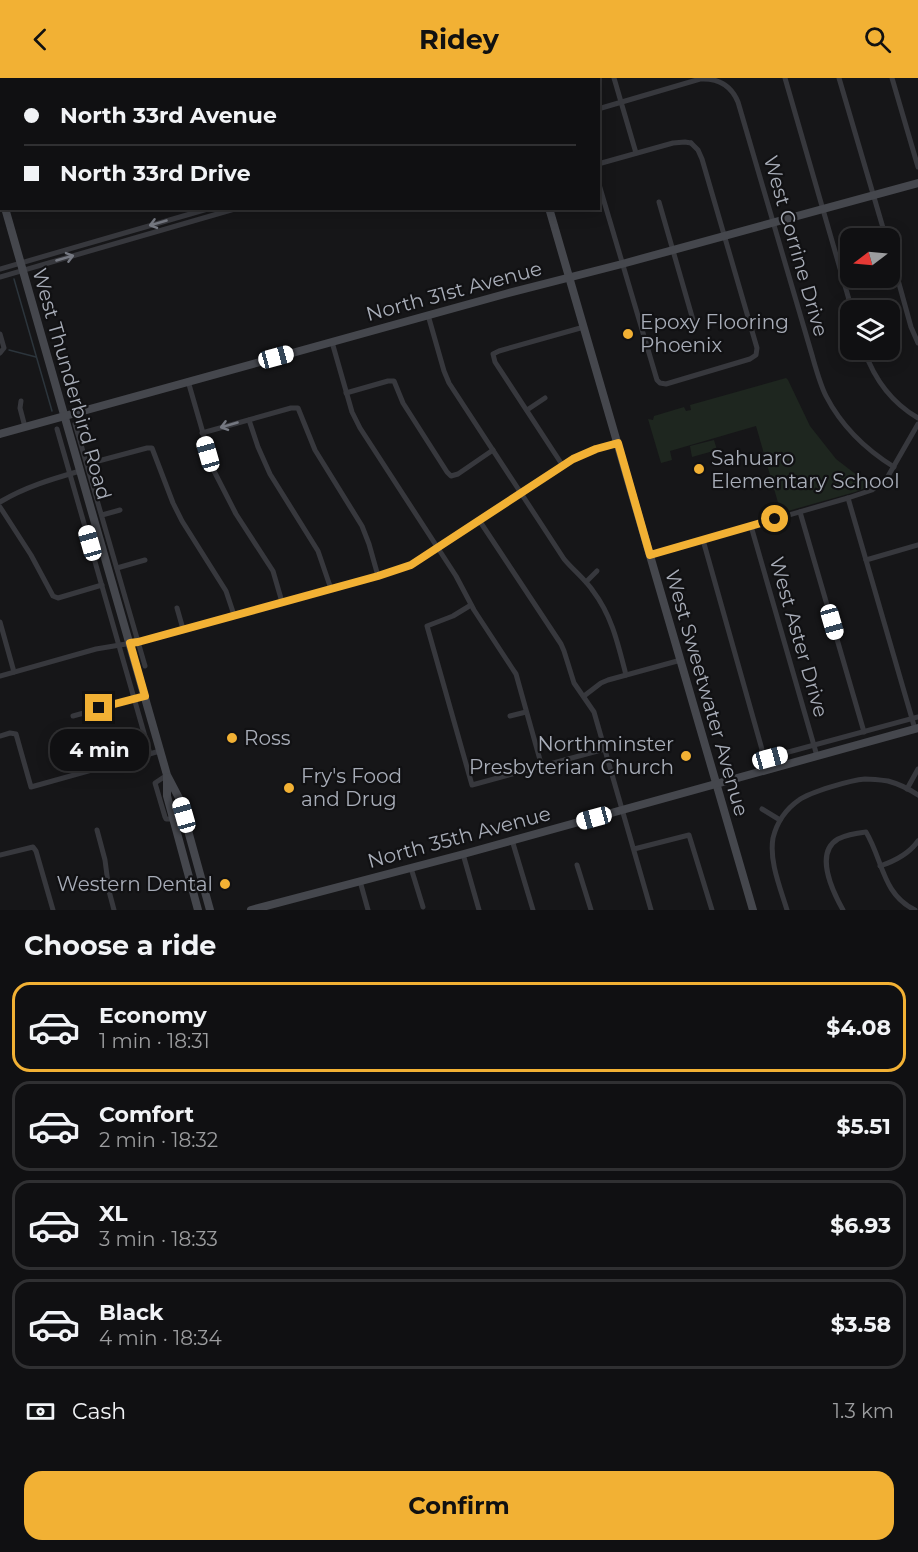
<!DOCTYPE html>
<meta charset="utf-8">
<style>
body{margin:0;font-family:Montserrat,sans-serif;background:#1e1e20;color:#f1f3f6;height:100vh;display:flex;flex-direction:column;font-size:22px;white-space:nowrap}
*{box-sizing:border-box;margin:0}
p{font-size:20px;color:#9c9d9f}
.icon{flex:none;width:33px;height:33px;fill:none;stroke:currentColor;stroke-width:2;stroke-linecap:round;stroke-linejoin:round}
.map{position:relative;height:832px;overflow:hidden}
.side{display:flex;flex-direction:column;background:#101012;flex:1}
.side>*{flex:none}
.banner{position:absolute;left:0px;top:0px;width:600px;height:132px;box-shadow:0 3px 15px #0003,0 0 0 2px #303032;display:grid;align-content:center;height:132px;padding:0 24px;background:#101012}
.needle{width:39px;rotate:254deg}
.fabs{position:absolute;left:840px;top:150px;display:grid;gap:12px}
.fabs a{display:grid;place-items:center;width:60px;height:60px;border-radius:12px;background:#101012;box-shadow:0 3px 15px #0003,0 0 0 2px #303032;font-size:30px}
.end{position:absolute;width:27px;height:27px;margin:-14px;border:8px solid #f2b134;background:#111;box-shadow:0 0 0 3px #111}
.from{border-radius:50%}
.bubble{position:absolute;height:42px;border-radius:18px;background:#101012;box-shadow:0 3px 15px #0003,0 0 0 2px #303032;font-size:20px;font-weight:700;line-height:42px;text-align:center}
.car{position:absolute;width:18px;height:36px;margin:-18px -9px;border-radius:8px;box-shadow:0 0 4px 2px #0007;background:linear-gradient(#fff 24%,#345 0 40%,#fff 0 76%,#345 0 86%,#fff 0)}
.banner b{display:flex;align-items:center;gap:21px;height:57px;font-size:22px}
.banner b+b{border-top:2px solid #303032}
.banner i{width:15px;height:15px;background:#f1f3f6}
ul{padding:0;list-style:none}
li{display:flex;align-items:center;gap:18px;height:90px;margin:0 12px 9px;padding:0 12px;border:3px solid #303032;border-radius:18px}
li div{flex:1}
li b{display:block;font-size:22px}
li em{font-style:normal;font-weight:700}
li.active{border-color:#f2b134}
li>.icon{width:54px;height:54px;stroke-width:1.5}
h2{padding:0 24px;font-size:27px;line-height:72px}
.pay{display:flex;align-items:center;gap:15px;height:66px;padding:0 24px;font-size:22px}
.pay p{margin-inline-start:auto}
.button{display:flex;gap:12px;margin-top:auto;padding:12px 24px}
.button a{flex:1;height:69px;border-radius:18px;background:#f2b134;color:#111;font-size:24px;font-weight:700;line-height:69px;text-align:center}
header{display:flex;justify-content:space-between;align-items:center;height:78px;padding:0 24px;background:#f2b134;color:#111;font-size:27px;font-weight:700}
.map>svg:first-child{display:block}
.green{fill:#1e261f}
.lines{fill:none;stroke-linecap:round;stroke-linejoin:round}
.stream{stroke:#2c353c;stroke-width:1.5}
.street{stroke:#37383d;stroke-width:5}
.secondary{stroke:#45474d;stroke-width:8}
.oneway{stroke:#757881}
.route{stroke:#f2b134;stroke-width:8}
.poi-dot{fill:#f2b134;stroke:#111113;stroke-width:2}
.labels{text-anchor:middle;stroke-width:4.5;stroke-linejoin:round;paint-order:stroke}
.street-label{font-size:20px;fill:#a8adb8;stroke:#111113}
.poi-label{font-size:20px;fill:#a8adb8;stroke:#111113;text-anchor:start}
</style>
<header><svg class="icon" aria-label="back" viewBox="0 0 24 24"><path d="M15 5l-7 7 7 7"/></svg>Ridey<svg class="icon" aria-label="search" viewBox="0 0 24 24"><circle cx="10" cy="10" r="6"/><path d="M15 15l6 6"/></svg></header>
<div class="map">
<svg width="918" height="832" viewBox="0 0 918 832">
<rect width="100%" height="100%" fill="#161618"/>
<!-- green -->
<g class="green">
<path d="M786,300l2,2 22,46 26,33 35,27 -16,6 -74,21 -25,-87 -86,25 2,9 -11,3 -13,-44 5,1 1,-4 30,-9 2,4 5,-1 -1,-5z"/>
<path d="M714,362l3,10 -25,7 -2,-11z"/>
</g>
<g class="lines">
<!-- stream -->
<g class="stream">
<path d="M14,201l38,132"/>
<path d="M9,272l27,7"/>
</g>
<!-- street -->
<g class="street">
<path d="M102,0v2"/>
<path d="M369,0v2"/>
<path d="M614,0l22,75"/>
<path d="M785,0l67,232"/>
<path d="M839,0l47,160"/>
<path d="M892,0l26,89"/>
<path d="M3,2l5,-2"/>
<path d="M25,2l6,-2"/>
<path d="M301,2l5,-2"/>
<path d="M0,8h2"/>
<path d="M598,31l102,-30c18,-1 31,6 38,23l74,253c4,14 8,29 14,41 16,31 39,53 68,71"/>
<path d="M598,86l75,-21 12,-1 6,1"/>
<path d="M598,103l59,199 3,3 6,1 84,-25 6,-4 1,-7 -55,-189 -4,-9 -7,-7"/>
<path d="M659,124l34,118"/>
<path d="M890,173l21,76 7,16"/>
<path d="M0,191l211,-61"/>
<path d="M0,199l238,-69"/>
<path d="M428,237l16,56 5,12 115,176c9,11 21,20 29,32 19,25 25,53 33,84"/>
<path d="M0,256l4,14 -4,5"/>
<path d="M332,264l20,70 8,16 96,148 18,34 38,58 4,6 26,93"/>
<path d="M864,272c10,28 28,53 54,68"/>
<path d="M188,303l26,90 22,43 37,57 9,31"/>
<path d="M346,315l42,-12h6l9,22 44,69 4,4 7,-2 35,-24"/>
<path d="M21,323l-1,7 5,19"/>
<path d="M527,332l18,-12"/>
<path d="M249,342l9,27 12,27 48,77 13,38"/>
<path d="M75,346l70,242"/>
<path d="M57,351l93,325"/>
<path d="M202,355l89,-25h7l17,42 47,76 7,18 9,32"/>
<path d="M87,386l60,-16h5l21,55 9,18 44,70 8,24"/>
<path d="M563,388l-68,-104 -2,-8 6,-3 85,-24"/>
<path d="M848,420l67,231"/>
<path d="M0,424c25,-15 52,-23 80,-31"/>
<path d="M0,429l31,48 22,41 5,2 44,-13"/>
<path d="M800,434l64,220"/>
<path d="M102,437l18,-5"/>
<path d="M479,442l82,124 3,7 10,32 20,29 57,198"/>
<path d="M751,448l66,230"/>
<path d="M703,462l60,213 3,4h4l148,-40"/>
<path d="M650,477l198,-57 24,-8 15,-12 31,-54"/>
<path d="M866,482l52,-15"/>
<path d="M117,490l28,-8"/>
<path d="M586,504l11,-11"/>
<path d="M471,527l-18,11 -26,10 45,159 133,-36"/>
<path d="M177,530l6,21"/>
<path d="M0,544l14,50"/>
<path d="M0,598l96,-27 42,-7 261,-72 12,-5 162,-106 23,-10 22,-6"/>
<path d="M584,618l17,-13 7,-3 73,-20"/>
<path d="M73,638l72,-20"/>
<path d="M510,638l16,-4"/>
<path d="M0,658l10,-3 6,1 15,53 129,-36"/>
<path d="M167,697l-12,8 10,34 1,2h7"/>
<path d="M907,711l11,-20"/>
<path d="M762,731l18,11"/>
<path d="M97,752l8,30 4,31 5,19"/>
<path d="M512,762l21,70"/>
<path d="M634,771l55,-14 23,75"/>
<path d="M463,776l16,56"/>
<path d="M0,777l33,-8 3,4 17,59"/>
<path d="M577,787l14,45"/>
<path d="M880,788c15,-5 29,-12 38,-25"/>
<path d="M411,790l12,39"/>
<path d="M360,803l8,29"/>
<path d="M787,832c-7,-23 -18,-49 -14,-72 4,-16 13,-29 26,-38 11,-8 52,-20 66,-21 8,0 16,1 23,2 11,3 21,8 30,14"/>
<path d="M843,832c-10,-18 -29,-57 -5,-71 8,-4 19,-6 28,-7 17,28 16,62 49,78"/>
</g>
<!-- secondary -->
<g class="secondary">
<path d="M512,0v2"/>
<path d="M0,113l2,6"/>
<path d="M5,130l162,567 12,23 31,112"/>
<path d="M549,130l204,702"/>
<path d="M0,356l505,-140 117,-30 296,-81"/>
<path d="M167,699v19l31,114"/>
<path d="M251,832l209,-55 458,-127"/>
</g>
</g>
<!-- one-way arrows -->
<defs><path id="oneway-shaft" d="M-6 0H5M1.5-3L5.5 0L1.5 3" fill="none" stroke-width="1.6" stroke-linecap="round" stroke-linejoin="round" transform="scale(1.5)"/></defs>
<g class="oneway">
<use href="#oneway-shaft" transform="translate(158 145) rotate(164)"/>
<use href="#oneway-shaft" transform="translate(65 180) rotate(-16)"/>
<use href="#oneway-shaft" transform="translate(229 347) rotate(164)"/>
</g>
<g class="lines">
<!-- route -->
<path class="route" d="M99,630l46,-12 -15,-53 8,-1 240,-66 33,-11 162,-106 23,-10 22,-6 32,112 125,-36"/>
</g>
<!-- markers -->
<g class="poi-dot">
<circle cx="628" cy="256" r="6"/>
<circle cx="699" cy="391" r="6"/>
<circle cx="232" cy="660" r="6"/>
<circle cx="686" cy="678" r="6"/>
<circle cx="289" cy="710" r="6"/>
<circle cx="225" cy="806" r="6"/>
</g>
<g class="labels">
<!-- street labels -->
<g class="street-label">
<text transform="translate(796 168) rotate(74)" y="7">West Corrine Drive</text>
<text transform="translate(454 213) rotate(-15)" y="7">North 31st Avenue</text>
<text transform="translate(72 306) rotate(74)" y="7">West Thunderbird Road</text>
<text transform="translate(799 559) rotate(74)" y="7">West Aster Drive</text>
<text transform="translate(707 615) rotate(74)" y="7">West Sweetwater Avenue</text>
<text transform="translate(459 759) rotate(-15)" y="7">North 35th Avenue</text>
</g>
<!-- poi labels -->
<g class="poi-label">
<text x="640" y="251">Epoxy Flooring<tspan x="640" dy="23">Phoenix</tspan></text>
<text x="711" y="387">Sahuaro<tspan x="711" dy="23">Elementary School</tspan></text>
<text x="244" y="667">Ross</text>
<text x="674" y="673" text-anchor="end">Northminster<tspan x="674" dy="23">Presbyterian Church</tspan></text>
<text x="301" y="705">Fry's Food<tspan x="301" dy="23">and Drug</tspan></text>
<text x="213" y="813" text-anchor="end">Western Dental</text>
</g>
</g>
</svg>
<div class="fabs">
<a><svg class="needle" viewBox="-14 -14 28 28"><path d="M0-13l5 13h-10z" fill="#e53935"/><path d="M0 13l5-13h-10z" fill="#9c9d9f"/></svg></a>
<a><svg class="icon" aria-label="layers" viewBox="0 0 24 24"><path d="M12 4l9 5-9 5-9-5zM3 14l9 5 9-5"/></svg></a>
</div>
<i class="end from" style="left:775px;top:441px"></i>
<i class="end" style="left:99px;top:630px"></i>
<div class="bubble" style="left:50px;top:651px;width:99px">4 min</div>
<i class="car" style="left:276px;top:279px;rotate:75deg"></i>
<i class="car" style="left:208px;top:376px;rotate:344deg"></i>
<i class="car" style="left:90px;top:465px;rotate:344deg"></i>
<i class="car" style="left:832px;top:544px;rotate:164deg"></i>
<i class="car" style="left:770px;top:680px;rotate:75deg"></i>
<i class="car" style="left:184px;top:737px;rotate:344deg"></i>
<i class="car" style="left:594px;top:740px;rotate:255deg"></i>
<div class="banner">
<b><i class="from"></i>North 33rd Avenue</b>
<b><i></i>North 33rd Drive</b>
</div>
</div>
<section class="side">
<h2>Choose a ride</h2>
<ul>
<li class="active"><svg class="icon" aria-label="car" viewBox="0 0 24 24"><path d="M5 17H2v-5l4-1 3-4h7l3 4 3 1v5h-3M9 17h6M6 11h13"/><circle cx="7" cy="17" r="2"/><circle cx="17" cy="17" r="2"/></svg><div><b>Economy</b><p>1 min · 18:31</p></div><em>$4.08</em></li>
<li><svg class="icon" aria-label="car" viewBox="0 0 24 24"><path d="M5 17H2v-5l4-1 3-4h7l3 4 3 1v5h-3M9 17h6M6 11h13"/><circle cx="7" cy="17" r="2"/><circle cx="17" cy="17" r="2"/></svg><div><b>Comfort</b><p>2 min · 18:32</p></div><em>$5.51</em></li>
<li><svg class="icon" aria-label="car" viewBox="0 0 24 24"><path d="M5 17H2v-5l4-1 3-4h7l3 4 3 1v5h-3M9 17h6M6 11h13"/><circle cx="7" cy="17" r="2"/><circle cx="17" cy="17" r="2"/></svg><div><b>XL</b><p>3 min · 18:33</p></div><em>$6.93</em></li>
<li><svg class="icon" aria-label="car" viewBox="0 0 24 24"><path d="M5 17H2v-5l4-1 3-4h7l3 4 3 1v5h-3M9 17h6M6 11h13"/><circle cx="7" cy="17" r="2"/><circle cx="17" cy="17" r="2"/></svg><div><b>Black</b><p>4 min · 18:34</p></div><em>$3.58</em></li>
</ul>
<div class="pay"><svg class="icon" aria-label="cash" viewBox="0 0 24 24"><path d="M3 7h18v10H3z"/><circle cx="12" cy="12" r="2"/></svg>Cash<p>1.3 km</p></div>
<div class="button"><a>Confirm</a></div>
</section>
